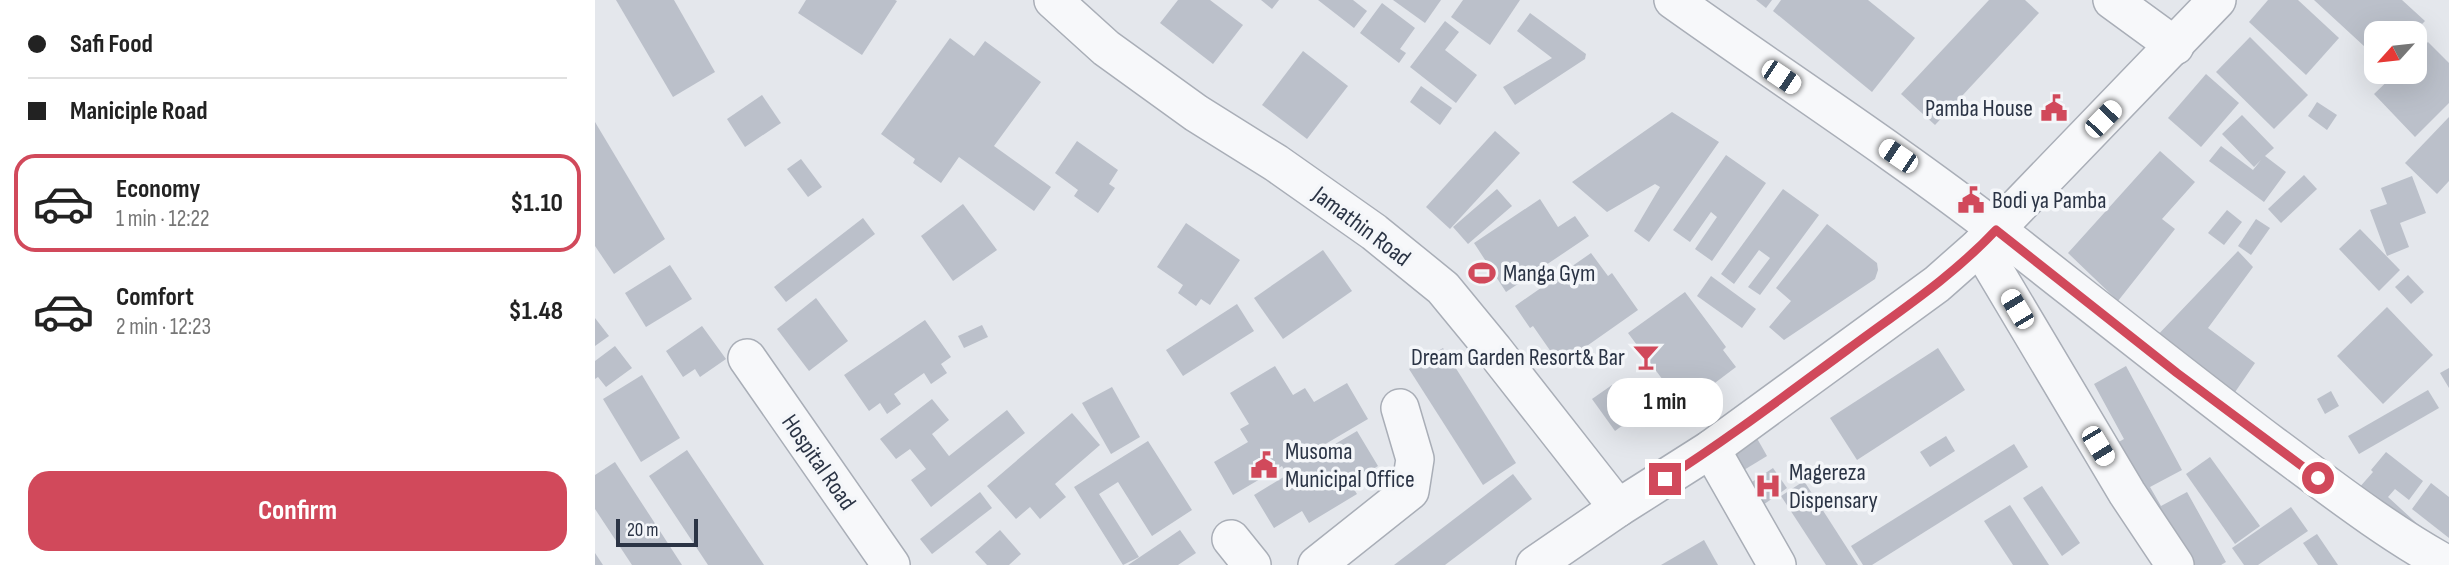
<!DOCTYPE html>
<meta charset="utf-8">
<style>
body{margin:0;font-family:"Sofia Sans Condensed",sans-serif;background:#f6f6f6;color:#222;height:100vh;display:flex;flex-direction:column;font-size:26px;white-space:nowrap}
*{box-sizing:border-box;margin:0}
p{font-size:23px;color:#767676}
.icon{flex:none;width:38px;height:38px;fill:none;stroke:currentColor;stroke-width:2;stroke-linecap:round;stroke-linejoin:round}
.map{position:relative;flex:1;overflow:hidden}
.panel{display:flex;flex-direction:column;background:#fff;width:595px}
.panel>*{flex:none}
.hud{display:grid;align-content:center;height:154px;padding:0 28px;background:#fff}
.needle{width:46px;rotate:243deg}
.buttons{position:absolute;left:1769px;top:21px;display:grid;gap:14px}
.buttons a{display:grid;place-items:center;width:63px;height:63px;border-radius:14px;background:#fff;box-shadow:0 7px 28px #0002;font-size:35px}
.scale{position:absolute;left:21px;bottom:18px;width:82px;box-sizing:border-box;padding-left:7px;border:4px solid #2b3445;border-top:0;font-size:19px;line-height:24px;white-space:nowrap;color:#2b3445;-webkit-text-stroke:5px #f4f6f9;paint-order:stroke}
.end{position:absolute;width:32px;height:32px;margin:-16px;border:9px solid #d1495b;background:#fff;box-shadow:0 0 0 4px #fff}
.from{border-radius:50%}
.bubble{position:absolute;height:49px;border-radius:21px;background:#fff;box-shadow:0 7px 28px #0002;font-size:23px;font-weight:700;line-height:49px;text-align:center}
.car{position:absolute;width:21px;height:42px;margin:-21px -10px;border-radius:9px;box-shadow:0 0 5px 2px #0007;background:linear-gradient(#fff 24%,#345 0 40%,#fff 0 76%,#345 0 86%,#fff 0)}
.hud b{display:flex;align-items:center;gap:24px;height:66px;font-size:26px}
.hud b+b{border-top:2px solid #e0e0e0}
.hud i{width:18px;height:18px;background:#222}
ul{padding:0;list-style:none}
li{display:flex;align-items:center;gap:21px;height:98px;margin:0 14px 10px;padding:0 14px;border:4px solid transparent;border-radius:21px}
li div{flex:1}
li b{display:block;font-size:26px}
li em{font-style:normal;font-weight:700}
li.active{border-color:#d1495b}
li>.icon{width:63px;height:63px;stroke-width:1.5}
.action{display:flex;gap:14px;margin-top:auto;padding:14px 28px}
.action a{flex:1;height:80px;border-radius:21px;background:#d1495b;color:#fff;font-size:28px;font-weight:700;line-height:80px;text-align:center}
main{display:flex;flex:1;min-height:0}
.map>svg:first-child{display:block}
.building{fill:#bbc0ca}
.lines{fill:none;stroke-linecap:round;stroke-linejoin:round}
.minor-casing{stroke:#a9aeb7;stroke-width:40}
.minor{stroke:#f7f8fa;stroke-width:37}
.route{stroke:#d1495b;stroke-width:9}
.labels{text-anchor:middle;stroke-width:7;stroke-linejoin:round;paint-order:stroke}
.poi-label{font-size:24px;fill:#2b3445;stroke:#f4f6f9;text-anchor:start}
.street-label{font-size:24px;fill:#2b3445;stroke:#f4f6f9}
</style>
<main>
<section class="panel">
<div class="hud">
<b><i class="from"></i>Safi Food</b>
<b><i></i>Maniciple Road</b>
</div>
<ul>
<li class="active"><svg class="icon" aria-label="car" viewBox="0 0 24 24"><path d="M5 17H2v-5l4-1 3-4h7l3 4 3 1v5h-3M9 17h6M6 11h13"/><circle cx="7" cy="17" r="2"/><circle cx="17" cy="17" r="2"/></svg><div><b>Economy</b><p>1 min · 12:22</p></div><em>$1.10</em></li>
<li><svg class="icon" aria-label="car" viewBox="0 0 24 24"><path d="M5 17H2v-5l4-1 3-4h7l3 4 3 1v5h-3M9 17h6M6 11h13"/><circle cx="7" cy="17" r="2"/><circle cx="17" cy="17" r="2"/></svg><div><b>Comfort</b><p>2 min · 12:23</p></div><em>$1.48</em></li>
</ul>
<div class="action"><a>Confirm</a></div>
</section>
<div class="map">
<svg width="1854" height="565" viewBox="0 0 1854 565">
<rect width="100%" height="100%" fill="#e4e7ec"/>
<!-- building -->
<g class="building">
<path d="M21,0h58l41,72 -42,25z"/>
<path d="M211,0h89l2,1 -35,54 -64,-42z"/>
<path d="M583,0h32l33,25 -30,39 -53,-41z"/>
<path d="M666,0h18l-7,9z"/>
<path d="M723,0h35l14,11 -13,17z"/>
<path d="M798,0h48l-16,23z"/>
<path d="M868,0h57l-30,45 -39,-28z"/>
<path d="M1161,0h16l-6,8z"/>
<path d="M1186,0h87l47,38 -43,54 -99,-81z"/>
<path d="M1394,0h36l14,13 -104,112 -34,-31z"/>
<path d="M1673,0h30l41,38 -33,37 -57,-53z"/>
<path d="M1719,0h88l23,21 -12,12h-36v25z"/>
<path d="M787,3l33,25 -15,21 6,4 -7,10 -39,-30z"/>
<path d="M935,13l56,41 -1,5 -70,46 -12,-18 49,-29 -35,-27z"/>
<path d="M850,21l14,11 -14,18 32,25 -21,28 -46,-36z"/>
<path d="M1655,37l58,58 -34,34 -58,-57z"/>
<path d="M355,38l24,18 11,-15 56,41 -47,64 57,41 -17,24 -75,-54 -18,26 -28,-20 2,-4 -34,-25z"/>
<path d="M1833,42l21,21v40l-34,34 -41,-43 23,-22h18v-18z"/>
<path d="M708,51l45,35 -41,53 -45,-34z"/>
<path d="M1611,74l33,29 -38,44 -33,-29z"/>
<path d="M826,86l31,22 -12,17 -30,-23z"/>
<path d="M167,95l19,28 -36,24 -18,-28z"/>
<path d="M1722,102l20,13 -10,15 -19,-14z"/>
<path d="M1077,112l47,30 -70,100 -15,-11 26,-44 -5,-3 -48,28 -35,-30z"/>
<path d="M1647,115l32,33 -9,8 21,16 -22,30 -55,-41 12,-15 32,24 8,-10 -7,7 -32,-33z"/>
<path d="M1854,117v64l-12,13 -32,-31z"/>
<path d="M0,122l70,117 -51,35 -19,-28z"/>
<path d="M900,131l25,22 -70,76 -24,-22z"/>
<path d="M482,141l41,29 -9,14 6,4 -17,25 -24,-17 4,-6 -23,-17z"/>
<path d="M1565,151l35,31 -33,37 13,10 -57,72 -50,-48z"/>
<path d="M1131,155l40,28 -54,78 -17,-12 22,-32 -6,-5 -21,30 -17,-12z"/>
<path d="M206,159l21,28 -14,10 -21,-28z"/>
<path d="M1709,175l13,14 -36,34 -13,-14z"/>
<path d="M1817,176l14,37 -26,10 9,24 -22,9 -17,-46 17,-6 -6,-16z"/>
<path d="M902,189l15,17 -44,38 -15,-17z"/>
<path d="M1188,189l36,26 -59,80 -12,-8 22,-29 -11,-8 -25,34 -13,-10z"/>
<path d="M945,199l18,28 17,-11 14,20 -83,56 -32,-49z"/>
<path d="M368,204l34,46 -44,31 -32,-45z"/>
<path d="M1632,210l15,12 -18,23 -16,-12z"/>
<path d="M268,218l12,16 -89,68 -12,-15z"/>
<path d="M1661,219l14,9 -19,27 -13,-9z"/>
<path d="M591,223l54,37 -30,45 -9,-6 -5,7 -18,-13 5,-8 -26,-18z"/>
<path d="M1232,224l50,39 1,7 -3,9 -91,61 -15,-13 22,-26 -15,-13z"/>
<path d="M1765,229l40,41 -21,21 -40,-42z"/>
<path d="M728,250l29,41 -69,48 -29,-41z"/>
<path d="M1643,251l15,16 -45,61 47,35 -22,32 -80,-55z"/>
<path d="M996,253l17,23 4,-3 26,37 -64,45 -4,-5 -14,9 -23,-33 -3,2 -15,-22z"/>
<path d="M75,265l22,34 -46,28 -21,-34z"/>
<path d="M1813,275l16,17 -13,12 -16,-17z"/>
<path d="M1116,276l45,33 -14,19 -45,-32z"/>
<path d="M1090,292l41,55 -3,3 13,17 -53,40 -55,-74z"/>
<path d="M221,298l32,43 -39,30 -32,-42z"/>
<path d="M642,304l17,27 -71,45 -17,-26z"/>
<path d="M1792,307l46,48 -50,49 -46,-48z"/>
<path d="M0,318l14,18 -14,10z"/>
<path d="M330,320l26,37 -10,7 6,9 -16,11 -7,-11 -30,21 7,10 -14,10 -7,-11 -11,8 -25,-36z"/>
<path d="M387,325l6,12 -24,11 -6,-12z"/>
<path d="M107,326l24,33 -26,18 -5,-8 -12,8 -17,-26z"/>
<path d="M20,346l17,22 -26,19 -8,-10 -3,2v-18z"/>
<path d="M848,348l73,115 -33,22 -74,-116z"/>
<path d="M1343,348l27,42 -108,70 -27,-42z"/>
<path d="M680,366l18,29 12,-7 9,14 33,-19 21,36 -46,27 3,4 32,-19 21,35 -28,17 7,11 -48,29 -7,-12 -28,17 -20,-33 33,-20 -5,-9 -49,29 -19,-33 34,-20 -8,-13 9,-5 -19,-31z"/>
<path d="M1531,366l56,104 -32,17 11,19 26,-14 39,70 -5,3h-32l-31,-54 -29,18 -40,-70 35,-20 -30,-55z"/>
<path d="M1854,368v20l-9,-15z"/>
<path d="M47,375l38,63 -39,24 -38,-63z"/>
<path d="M1017,385l22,32 -19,14 -23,-32z"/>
<path d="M517,387l28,50 -29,17 -29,-51z"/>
<path d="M1833,390l11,18 -80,46 -11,-18z"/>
<path d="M1736,391l8,15 -14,8 -8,-15z"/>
<path d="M337,399l17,21 -17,14 17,22 58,-46 18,23 -94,74 -20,-27 15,-11 -16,-20 -14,10 -16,-20z"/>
<path d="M477,413l28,32 -45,39 11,13 -26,22 -10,-12 -14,12 -29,-33z"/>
<path d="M1159,433l13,23 -28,17 -14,-23z"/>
<path d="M1351,436l9,15 -25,16 -10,-15z"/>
<path d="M553,441l44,69 -40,26 -34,-54 -19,12 40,63 -16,8 -49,-78z"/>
<path d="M1419,444l14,23 -156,98h-9l-12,-19z"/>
<path d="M92,450l77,115h-56l-59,-89z"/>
<path d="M1791,452l37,29 -14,19 -14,-11 -7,8 61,56 -98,-56 22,-25 -2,-2z"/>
<path d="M1615,457l50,69 -25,18 -49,-70z"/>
<path d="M20,462l67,103h-50l-37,-56v-34z"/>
<path d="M1178,468l14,20 -24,17 -14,-21z"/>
<path d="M918,474l19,25 -87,66h-51z"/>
<path d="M1209,481l54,84h-32l-45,-69z"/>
<path d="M1836,483l18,14v41l-37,-29z"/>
<path d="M1447,486l38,57 -18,13 -39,-58z"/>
<path d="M385,492l12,16 -60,46 -12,-15z"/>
<path d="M1415,505l39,60h-36l-29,-44z"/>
<path d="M1696,507l17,24 -50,34h-14l-12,-17z"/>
<path d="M405,530l21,24 -12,11h-22l-12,-13z"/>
<path d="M585,530l16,23 -18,12h-50z"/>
<path d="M1722,534l21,31h-20l-15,-22z"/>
<path d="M1109,540l14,25h-57z"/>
<path d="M0,553l8,12h-8z"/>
</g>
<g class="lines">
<defs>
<g id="minor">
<path d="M458,0l53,48 90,65 80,50 98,69 69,56 51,62 124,158"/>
<path d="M1078,0c108,77 219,149 324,230 92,72 183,145 276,215 57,42 113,86 175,120"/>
<path d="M1517,0l63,46"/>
<path d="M1385,246l147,247 48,72"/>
<path d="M152,358l144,207"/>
<path d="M1116,449l66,116"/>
<path d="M636,539l21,26"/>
<path d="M722,565l93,-74 5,-32 -15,-51"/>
<path d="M940,565l83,-57 93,-59 226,-165 43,-38 237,-246"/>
</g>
</defs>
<!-- minor casing -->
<use href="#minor" class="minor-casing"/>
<!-- minor -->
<use href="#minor" class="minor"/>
</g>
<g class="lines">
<!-- route -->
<path class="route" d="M1070,479c63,-40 122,-85 182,-129 51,-38 105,-73 149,-120l181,143 141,105"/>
</g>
<!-- icons -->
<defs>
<symbol id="civic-bare" viewBox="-9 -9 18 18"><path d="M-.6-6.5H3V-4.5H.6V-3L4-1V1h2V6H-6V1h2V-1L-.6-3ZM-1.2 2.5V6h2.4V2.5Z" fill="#d1495b" stroke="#f4f6f9" stroke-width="2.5" paint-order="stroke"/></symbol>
<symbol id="stadium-bare" viewBox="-9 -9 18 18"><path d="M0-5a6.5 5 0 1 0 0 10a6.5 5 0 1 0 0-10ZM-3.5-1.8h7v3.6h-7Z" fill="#d1495b" stroke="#f4f6f9" stroke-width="2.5" paint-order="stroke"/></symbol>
<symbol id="bar-bare" viewBox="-9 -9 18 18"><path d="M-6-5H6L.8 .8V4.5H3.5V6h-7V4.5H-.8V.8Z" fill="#d1495b" stroke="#f4f6f9" stroke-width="2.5" paint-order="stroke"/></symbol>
<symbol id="hospital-bare" viewBox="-9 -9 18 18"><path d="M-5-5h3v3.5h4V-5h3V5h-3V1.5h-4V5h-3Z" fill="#d1495b" stroke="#f4f6f9" stroke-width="2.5" paint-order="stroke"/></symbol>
</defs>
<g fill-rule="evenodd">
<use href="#civic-bare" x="1440" y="89" width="38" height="38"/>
<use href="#civic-bare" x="1357" y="181" width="38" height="38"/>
<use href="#stadium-bare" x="868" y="254" width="38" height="38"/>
<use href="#bar-bare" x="1032" y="338" width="38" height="38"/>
<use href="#civic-bare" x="650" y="446" width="38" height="38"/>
<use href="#hospital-bare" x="1154" y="467" width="38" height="38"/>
</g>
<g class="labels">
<!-- poi labels -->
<g class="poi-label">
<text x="1438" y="116" text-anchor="end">Pamba House</text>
<text x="1397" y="208">Bodi ya Pamba</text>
<text x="908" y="281">Manga Gym</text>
<text x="1030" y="365" text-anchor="end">Dream Garden Resort&amp; Bar</text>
<text x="690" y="459">Musoma<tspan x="690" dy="28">Municipal Office</tspan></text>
<text x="1194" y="480">Magereza<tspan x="1194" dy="28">Dispensary</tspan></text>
</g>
<!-- street labels -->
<g class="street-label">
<text transform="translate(767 226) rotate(37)" y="8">Jamathin Road</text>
<text transform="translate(224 462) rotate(55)" y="8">Hospital Road</text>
</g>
</g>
</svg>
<div class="buttons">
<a><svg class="needle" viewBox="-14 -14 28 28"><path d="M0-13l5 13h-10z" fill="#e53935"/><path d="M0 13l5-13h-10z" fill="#767676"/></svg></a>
</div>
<div class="scale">20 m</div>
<i class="end from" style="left:1723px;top:478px"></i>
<i class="end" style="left:1070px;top:479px"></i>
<div class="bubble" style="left:1012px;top:378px;width:116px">1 min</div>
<i class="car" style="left:1186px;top:77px;rotate:124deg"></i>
<i class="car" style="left:1508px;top:119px;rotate:44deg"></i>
<i class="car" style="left:1303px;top:156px;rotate:304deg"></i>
<i class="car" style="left:1422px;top:309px;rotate:329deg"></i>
<i class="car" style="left:1503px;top:446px;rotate:149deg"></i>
</div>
</main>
